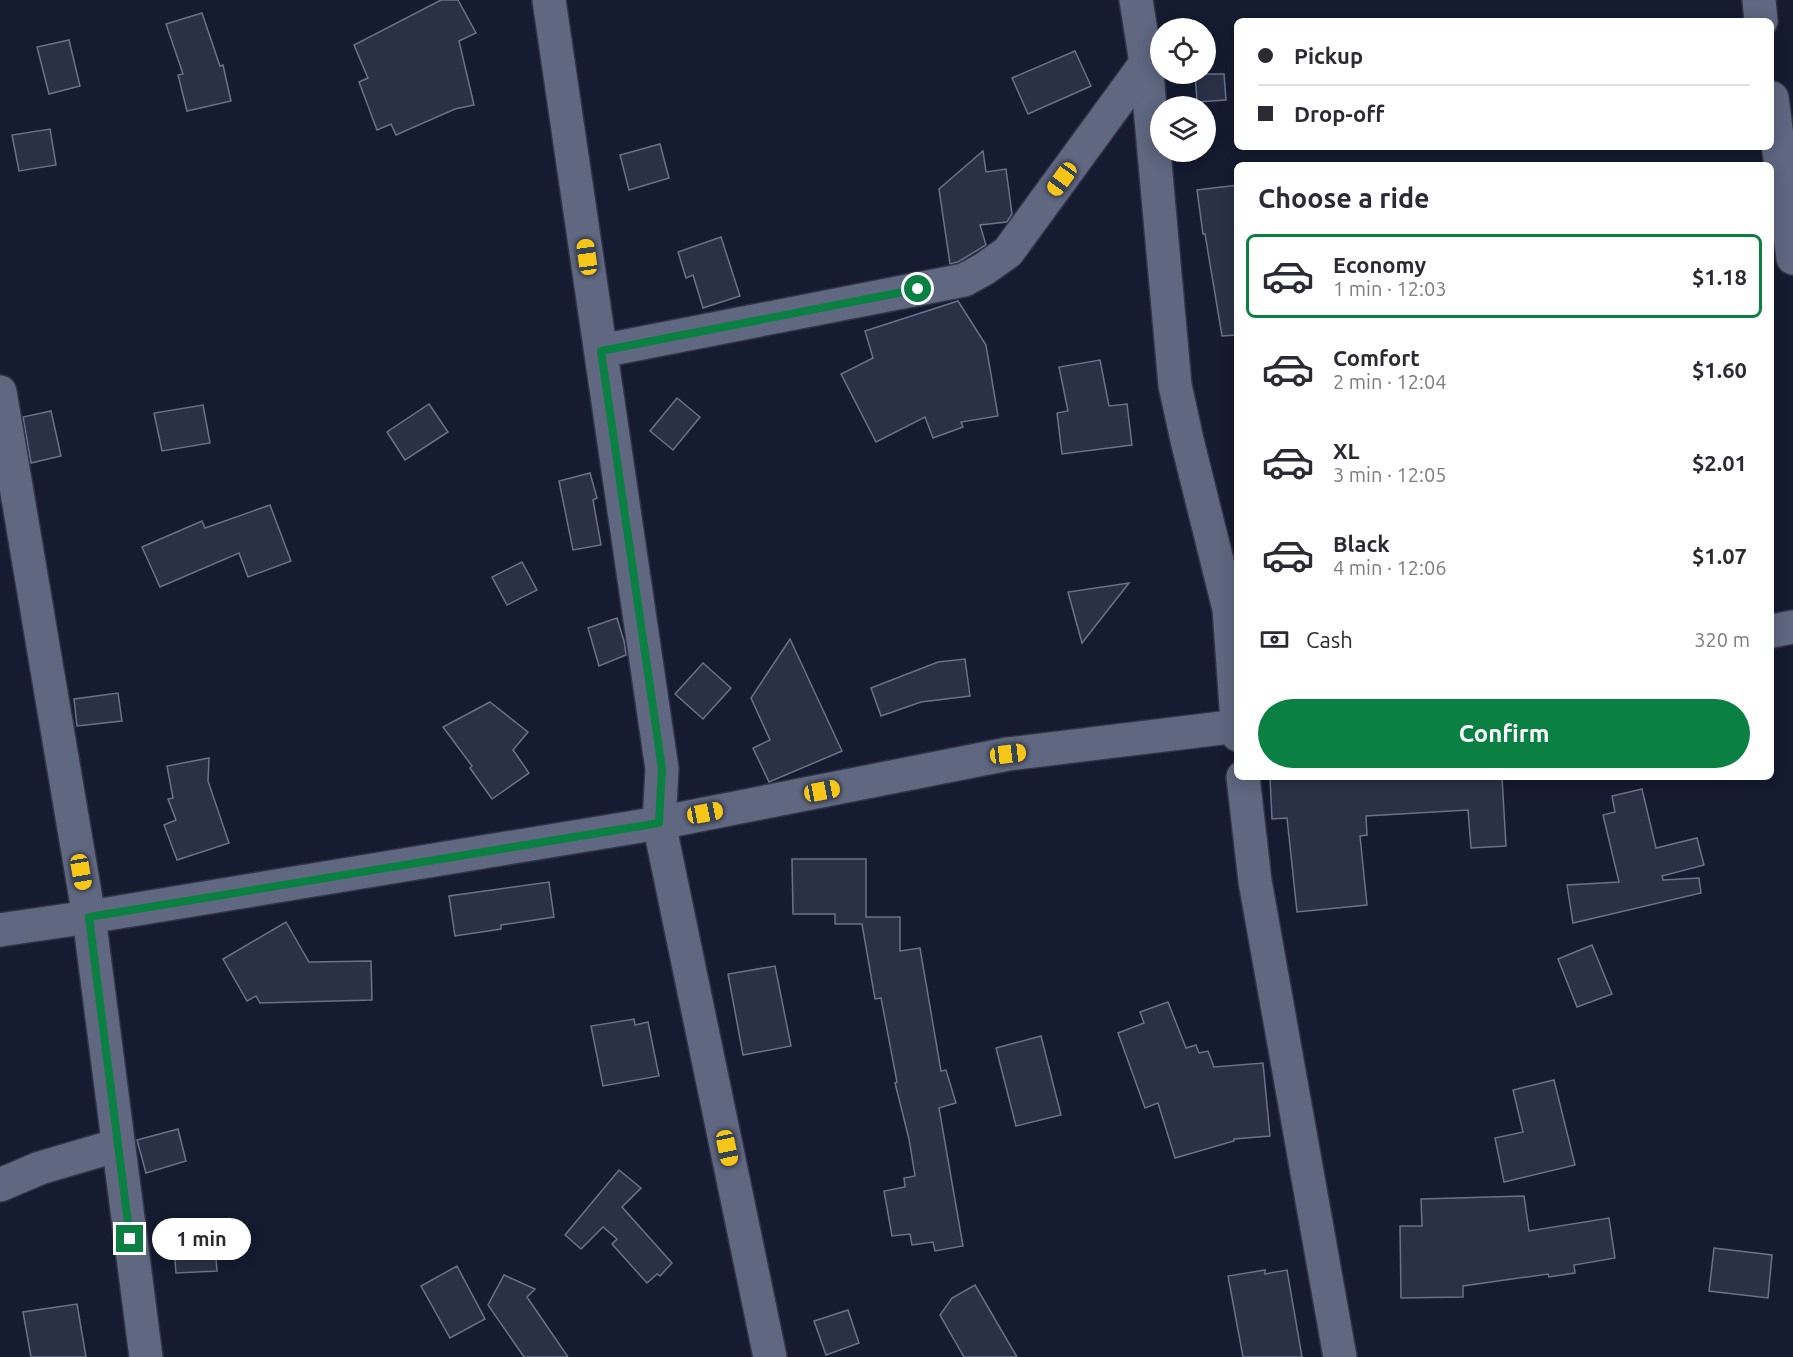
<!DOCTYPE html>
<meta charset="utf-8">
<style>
body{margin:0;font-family:Ubuntu,sans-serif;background:#f2f2f3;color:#2b2b33;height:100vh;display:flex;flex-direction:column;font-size:22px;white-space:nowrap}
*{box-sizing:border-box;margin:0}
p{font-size:20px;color:#7c7c81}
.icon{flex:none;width:33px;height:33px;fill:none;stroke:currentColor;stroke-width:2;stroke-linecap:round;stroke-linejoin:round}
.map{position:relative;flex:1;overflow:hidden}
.sheet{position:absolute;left:1234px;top:162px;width:540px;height:618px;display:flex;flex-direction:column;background:#fff;border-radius:9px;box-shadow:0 3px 15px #0003}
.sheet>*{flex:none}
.banner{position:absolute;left:1234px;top:18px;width:540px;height:132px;border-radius:9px;box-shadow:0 3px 15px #0003;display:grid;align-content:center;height:132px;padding:0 24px;background:#fff}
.tools{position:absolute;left:1150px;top:18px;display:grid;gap:12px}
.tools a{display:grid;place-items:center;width:66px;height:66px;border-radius:50%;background:#fff;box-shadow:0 3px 15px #0003;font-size:30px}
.end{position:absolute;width:27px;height:27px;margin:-14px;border:8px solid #0b8043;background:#fff;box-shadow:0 0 0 3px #fff}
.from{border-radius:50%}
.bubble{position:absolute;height:42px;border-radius:21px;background:#fff;box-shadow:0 3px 15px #0003;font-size:20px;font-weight:700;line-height:42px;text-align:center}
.car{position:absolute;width:18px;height:36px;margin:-18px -9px;border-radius:8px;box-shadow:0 0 4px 2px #0007;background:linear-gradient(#f5c518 24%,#345 0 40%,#f5c518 0 76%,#345 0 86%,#f5c518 0)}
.banner b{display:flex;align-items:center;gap:21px;height:57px;font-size:22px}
.banner b+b{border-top:2px solid #e1e1e2}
.banner i{width:15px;height:15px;background:#2b2b33}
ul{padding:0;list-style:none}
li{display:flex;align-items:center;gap:18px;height:84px;margin:0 12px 9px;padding:0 12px;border:3px solid transparent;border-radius:9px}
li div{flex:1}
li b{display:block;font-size:22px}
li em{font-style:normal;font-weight:700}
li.selected{border-color:#0b8043}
li>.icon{width:54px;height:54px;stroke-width:1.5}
h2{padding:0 24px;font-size:27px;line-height:72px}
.pay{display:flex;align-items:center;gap:15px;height:66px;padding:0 24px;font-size:22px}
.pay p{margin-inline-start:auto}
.primary-button{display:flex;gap:12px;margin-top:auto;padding:12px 24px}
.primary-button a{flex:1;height:69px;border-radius:36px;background:#0b8043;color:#fff;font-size:24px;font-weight:700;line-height:69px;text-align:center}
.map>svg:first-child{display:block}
.building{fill:#2a3147;stroke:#69718c;stroke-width:1.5}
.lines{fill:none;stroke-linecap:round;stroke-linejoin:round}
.minor-casing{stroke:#313445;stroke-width:36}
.minor{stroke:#5f6781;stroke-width:33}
.route{stroke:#0b8043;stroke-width:8}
</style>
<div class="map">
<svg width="1793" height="1357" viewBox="0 0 1793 1357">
<rect width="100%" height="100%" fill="#151b30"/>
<!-- building -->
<g class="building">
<path d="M441,0h17l18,33 -17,8 15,64 -19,4 -59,26 -5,-11 -14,6 -18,-48 9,-4 -14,-33z"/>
<path d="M202,13l18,53 3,-1 8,36 -44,10 -9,-36 5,-1 -17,-50z"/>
<path d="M69,40l11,46 -31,8 -12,-47z"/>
<path d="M1075,51l16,35 -63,28 -16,-36z"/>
<path d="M1195,74h29l2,26 -29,2z"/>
<path d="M50,129l6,36 -37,6 -7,-36z"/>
<path d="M660,144l9,34 -40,12 -9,-35z"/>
<path d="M983,151l3,21 20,-3 6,45 -5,8 -27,3 6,20 -28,17 -8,2 -11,-75z"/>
<path d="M1238,185v150l-16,1 -17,-102h-2l-6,-44z"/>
<path d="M721,237l19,59 -37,12 -10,-33 -7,3 -8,-26z"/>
<path d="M958,301l28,44 12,71 -37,6 2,5 -30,11 -8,-21 -49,25 -35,-68 32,-16 -8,-27z"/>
<path d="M1100,360l9,46 18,-2 5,41 -70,9 -5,-41 11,-2 -9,-44z"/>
<path d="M677,398l23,19 -27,33 -23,-19z"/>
<path d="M429,404l19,28 -43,28 -18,-28z"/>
<path d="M203,405l7,38 -48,8 -8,-38z"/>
<path d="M51,411l10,45 -30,7 -8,-46z"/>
<path d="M590,473l7,25 -4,2 8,45 -28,5 -14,-69z"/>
<path d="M270,505l21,56 -43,16 -9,-24 -79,34 -18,-40 60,-26 3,7z"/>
<path d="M522,562l15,28 -30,15 -15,-28z"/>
<path d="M1129,583l-47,60 -14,-51z"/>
<path d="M617,618l7,23 2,14 -27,11 -11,-38z"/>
<path d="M790,639l52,112 -73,31 -16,-34 17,-8 -19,-42z"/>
<path d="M965,659l5,37 -49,6 -40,14 -10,-28 67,-26z"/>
<path d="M703,663l28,25 -28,31 -28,-25z"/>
<path d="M118,693l4,28 -45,5 -3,-27z"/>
<path d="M490,702l38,30 -15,18 16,23 -37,26 -22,-31 2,-2 -29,-39z"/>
<path d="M209,758l-1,23 21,62 -52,17 -13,-35 12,-5 -8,-21 5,-1 -6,-32z"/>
<path d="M1270,777h232l4,69 -35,2 -3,-38 -102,6 1,19 -7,1 7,69 -70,7 -10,-94 -15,1z"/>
<path d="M1642,789l14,59 41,-10 7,27 -42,11 1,4 36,-2 2,15 -128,30 -6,-38 52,-3 -16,-67 12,-3 -3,-16z"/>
<path d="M792,859h74v58h34v34l20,-3 21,123 5,-1 10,33 -17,5 24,138 -28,5 -2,-9 -21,3 -2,-11 -18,2 -8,-45 21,-4 -1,-9 11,-2 -6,-37 -14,-56 2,-1 -16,-84 -6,1 -13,-75h-27v-10h-42z"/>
<path d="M549,882l5,35 -53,8v4l-46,7 -6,-40z"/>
<path d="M286,922l23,40 62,-1 1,39 -112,3 -4,-7 -9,5 -24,-42z"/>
<path d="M1592,945l20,49 -35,13 -19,-48z"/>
<path d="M775,966l16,80 -48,9 -15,-81z"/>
<path d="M1168,1002l18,46 10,-3 3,8 9,-2 6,16 49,-4 7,73 -36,3v2l-59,17 -17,-55 -13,5 -27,-75 26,-10 -4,-11z"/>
<path d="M634,1019l1,6 13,-3 11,54 -56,10 -12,-60z"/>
<path d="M1041,1036l20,79 -45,11 -20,-78z"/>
<path d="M1554,1080l21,85 -71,17 -9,-44 28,-6 -10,-42z"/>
<path d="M178,1129l8,32 -40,12 -9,-33z"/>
<path d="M619,1170l22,18 -19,19 50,56 -12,13 -3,-2 -10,9 -35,-39 5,-5 -14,-12 -22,22 -16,-14z"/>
<path d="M1524,1196l5,35 80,-13 6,40 -41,7 1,8 -26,4 -1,-3 -85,12v11l-62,1 -1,-72h22l-1,-27z"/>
<path d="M214,1232l3,39 -41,2 -3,-39z"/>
<path d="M1714,1248l58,7 -4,43 -59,-7z"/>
<path d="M457,1266l28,53 -35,19 -29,-52z"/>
<path d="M1265,1270v4l22,-4 15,87h-59l-15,-81z"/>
<path d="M504,1275l31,14 -8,8 41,60h-44l-36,-52z"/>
<path d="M975,1285l42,72h-53l-24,-42 12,-17z"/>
<path d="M77,1304l9,53h-55l-8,-45z"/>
<path d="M848,1310l11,33 -33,12 -12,-34z"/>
</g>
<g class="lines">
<defs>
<g id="minor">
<path d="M1136,0l10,63 29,322 12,55 42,169 9,126"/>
<path d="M1759,0l2,21"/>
<path d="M1772,98l21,160"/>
<path d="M601,351l363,-71 20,-11 24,-17 138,-189"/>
<path d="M0,392l89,525 57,440"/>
<path d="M1772,631l21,-4"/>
<path d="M1243,777l12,104 85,476"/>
<path d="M0,930l89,-13 570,-94 3,-54 -113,-769"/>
<path d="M0,1185l40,-17 78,-23"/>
<path d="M770,1357l-111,-534 349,-69 230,-28"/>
</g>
</defs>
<!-- minor casing -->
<use href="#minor" class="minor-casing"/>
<!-- minor -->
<use href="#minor" class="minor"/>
</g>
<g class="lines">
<!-- route -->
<path class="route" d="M130,1239l-41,-322 570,-94 3,-54 -61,-418 317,-62"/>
</g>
</svg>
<div class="tools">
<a><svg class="icon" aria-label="locate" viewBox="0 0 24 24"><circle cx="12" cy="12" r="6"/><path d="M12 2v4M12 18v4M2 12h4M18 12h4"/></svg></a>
<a><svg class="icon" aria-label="layers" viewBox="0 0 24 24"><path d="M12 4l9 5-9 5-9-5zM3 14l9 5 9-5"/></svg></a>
</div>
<i class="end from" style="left:918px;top:289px"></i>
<i class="end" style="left:130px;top:1239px"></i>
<div class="bubble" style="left:152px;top:1218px;width:99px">1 min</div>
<i class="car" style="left:1062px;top:179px;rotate:216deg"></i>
<i class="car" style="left:587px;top:257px;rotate:352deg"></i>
<i class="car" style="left:1008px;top:754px;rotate:83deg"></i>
<i class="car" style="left:822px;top:791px;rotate:79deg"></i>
<i class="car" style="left:705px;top:813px;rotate:79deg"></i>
<i class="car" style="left:81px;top:872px;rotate:170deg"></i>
<i class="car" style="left:727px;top:1148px;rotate:168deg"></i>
<div class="banner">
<b><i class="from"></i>Pickup</b>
<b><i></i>Drop-off</b>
</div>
<section class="sheet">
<h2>Choose a ride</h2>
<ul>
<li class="selected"><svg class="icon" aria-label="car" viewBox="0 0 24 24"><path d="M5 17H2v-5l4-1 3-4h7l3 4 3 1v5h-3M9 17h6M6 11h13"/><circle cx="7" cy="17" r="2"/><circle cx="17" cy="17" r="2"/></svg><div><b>Economy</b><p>1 min · 12:03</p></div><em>$1.18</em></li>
<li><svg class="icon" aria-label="car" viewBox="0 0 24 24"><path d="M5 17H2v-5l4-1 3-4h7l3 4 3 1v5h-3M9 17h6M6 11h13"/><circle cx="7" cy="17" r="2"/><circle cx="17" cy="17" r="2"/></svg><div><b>Comfort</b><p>2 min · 12:04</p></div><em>$1.60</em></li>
<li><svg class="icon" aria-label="car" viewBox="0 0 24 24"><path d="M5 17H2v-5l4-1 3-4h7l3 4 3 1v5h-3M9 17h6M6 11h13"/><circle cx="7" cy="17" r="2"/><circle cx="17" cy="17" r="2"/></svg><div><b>XL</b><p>3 min · 12:05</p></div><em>$2.01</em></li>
<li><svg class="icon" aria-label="car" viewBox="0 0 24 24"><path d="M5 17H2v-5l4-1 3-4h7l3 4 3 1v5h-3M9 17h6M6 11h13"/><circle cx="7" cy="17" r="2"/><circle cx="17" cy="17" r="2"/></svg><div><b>Black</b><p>4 min · 12:06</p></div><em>$1.07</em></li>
</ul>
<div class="pay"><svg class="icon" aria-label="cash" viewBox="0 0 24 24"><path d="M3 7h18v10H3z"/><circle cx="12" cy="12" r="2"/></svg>Cash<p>320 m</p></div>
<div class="primary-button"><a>Confirm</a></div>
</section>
</div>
